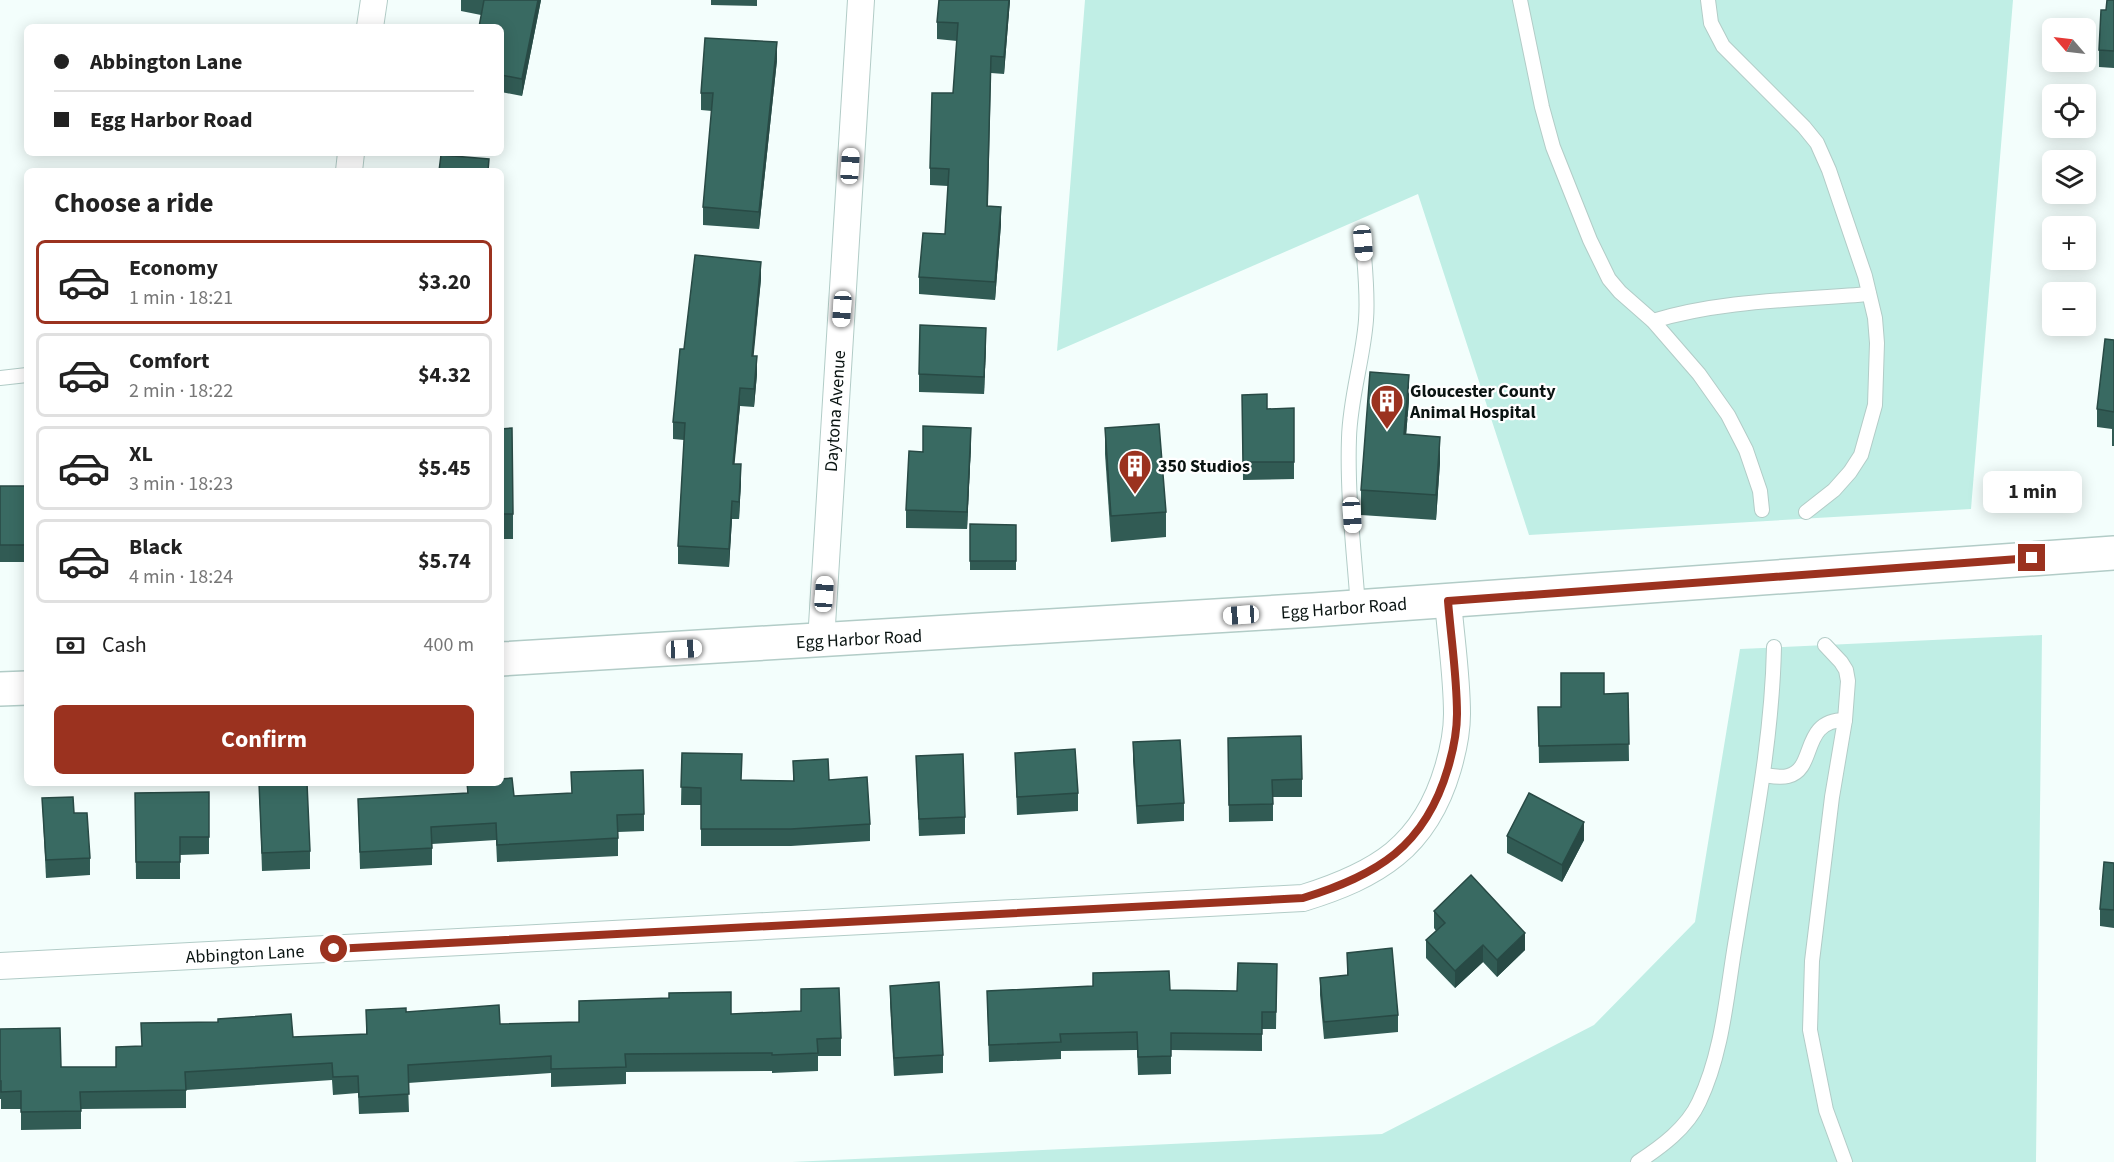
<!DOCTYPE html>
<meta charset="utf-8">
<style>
body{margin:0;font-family:"Source Sans 3",sans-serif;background:#f6f6f6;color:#222;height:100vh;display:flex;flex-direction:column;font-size:22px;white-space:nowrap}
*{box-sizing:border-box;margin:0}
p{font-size:20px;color:#767676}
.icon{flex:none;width:33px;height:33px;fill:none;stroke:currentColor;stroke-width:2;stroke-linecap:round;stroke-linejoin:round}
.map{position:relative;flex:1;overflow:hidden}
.panel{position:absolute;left:24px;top:168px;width:480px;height:618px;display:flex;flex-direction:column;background:#fff;border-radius:9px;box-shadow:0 3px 15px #0003}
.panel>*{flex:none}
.hud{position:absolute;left:24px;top:24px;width:480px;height:132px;border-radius:9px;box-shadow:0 3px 15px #0003;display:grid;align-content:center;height:132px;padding:0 30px;background:#fff}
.needle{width:39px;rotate:298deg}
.fabs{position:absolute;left:2042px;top:18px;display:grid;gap:12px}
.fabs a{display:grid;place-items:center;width:54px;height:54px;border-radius:9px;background:#fff;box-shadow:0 3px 15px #0003;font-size:30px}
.end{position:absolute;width:27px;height:27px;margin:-14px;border:8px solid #9b321f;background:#fff;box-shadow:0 0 0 3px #fff}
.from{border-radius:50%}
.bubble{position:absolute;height:42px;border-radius:9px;background:#fff;box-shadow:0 3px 15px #0003;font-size:20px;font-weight:700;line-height:42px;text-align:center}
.car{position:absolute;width:18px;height:36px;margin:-18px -9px;border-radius:8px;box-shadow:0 0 4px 2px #0007;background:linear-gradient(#fff 24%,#345 0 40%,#fff 0 76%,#345 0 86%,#fff 0)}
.hud b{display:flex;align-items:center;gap:21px;height:57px;font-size:22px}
.hud b+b{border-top:2px solid #e0e0e0}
.hud i{width:15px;height:15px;background:#222}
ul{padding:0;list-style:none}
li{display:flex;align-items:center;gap:18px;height:84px;margin:0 12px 9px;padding:0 18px;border:3px solid #e0e0e0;border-radius:9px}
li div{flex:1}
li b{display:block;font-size:22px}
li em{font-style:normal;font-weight:700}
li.current{border-color:#9b321f}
li>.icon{width:54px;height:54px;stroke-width:1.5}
h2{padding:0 30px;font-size:27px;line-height:72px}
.pay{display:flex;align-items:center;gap:15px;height:66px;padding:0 30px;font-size:22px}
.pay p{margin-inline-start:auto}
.cta{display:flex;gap:12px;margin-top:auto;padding:12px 30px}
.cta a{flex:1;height:69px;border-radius:9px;background:#9b321f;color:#fff;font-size:24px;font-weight:700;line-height:69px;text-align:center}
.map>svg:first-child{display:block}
.green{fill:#c0eee5}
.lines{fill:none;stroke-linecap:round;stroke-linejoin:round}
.lane-casing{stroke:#b2ccc7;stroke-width:16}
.street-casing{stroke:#b2ccc7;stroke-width:28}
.secondary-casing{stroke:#b2ccc7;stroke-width:36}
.lane{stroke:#fff;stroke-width:14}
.street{stroke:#fff;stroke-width:26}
.secondary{stroke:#fff;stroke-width:33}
.wall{fill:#315b54}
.shaded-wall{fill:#284a45}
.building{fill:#396a62;stroke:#284a45;stroke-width:1.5}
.route{stroke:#9b321f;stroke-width:8}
.labels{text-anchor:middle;stroke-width:4.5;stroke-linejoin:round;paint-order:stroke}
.poi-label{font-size:18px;font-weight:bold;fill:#0a1412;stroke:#fff;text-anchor:start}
.street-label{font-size:18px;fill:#0a1412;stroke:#fff}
</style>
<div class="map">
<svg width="2114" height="1162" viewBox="0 0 2114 1162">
<rect width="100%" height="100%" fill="#f3fefc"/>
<!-- green -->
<g class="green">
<path d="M1085,0h928l-42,509 -442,26 -111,-341 -361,157z"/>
<path d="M2042,635l-6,527h-1244l590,-28 212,-109 101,-103 45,-273z"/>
</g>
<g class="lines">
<defs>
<g id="lane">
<path d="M1520,0l22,107 11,40 37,93 19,39 11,13 33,29 46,53 29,41 18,35 14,41 2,19"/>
<path d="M1708,0l3,23 12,23 81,81 13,16 12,27 36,106 10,42 2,25 -2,62 -14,50 -11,17 -16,18 -28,22"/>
<path d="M1653,321c68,-21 145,-21 216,-27"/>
<path d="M0,378l27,-3"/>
<path d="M1358,607c-4,-56 -11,-113 -9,-169 1,-40 14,-78 17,-118 2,-25 -1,-51 -3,-77"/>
<path d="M1825,645l16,17 5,8 2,11 -3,39 -13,77 -20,164 -2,69 16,80 19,52"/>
<path d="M1764,775c7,1 16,3 24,1 29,-7 12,-56 57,-56"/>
<path d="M1638,1162c23,-15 49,-34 61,-60 25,-52 28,-114 38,-169 15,-95 35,-189 37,-286"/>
</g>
<g id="street">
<path d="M370,27l4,-27"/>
<path d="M349,171l2,-18"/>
<path d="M821,641l40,-641"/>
<path d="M0,966l1303,-68c74,-23 122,-51 145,-130 5,-17 9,-36 9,-54 0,-37 -6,-76 -9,-113"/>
</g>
<g id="secondary">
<path d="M501,659l812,-49 801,-57"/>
<path d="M0,689l27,-1"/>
</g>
</defs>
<!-- lane casing -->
<use href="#lane" class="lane-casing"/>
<!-- street casing -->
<use href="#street" class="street-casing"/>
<!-- secondary casing -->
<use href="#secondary" class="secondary-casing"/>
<!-- lane -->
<use href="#lane" class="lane"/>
<!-- street -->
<use href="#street" class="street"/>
<!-- secondary -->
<use href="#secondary" class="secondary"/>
</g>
<!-- wall -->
<g class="wall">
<path d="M461,0h80l-19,96 -21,-4v-65l-20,-12 -20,-4z"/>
<path d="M711,0h46v6l-46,-1z"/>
<path d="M1010,0l-6,74 -13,-1 -3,133 13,18 -6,76 -76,-6v-17l26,-43 3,-48 -18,-1v-17l23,-75 4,-52 -20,-2v-17z"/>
<path d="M2114,0v68l-15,-1v-17l7,-40z"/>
<path d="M777,60l-18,169 -56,-4v-18l9,-96 -11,-1v-17z"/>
<path d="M761,279l-8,77 4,18 -3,33 -14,-1 -6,58 7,17 -2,38h-7l-3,48 -51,-3v-18l6,-106 -11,-1v-17l11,-73z"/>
<path d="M2114,340v106h-2v-17l-15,-2v-18z"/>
<path d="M986,345l-2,49 -65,-2v-18z"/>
<path d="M1242,395l25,14 27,-1v71l-51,1z"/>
<path d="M1409,400l-3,35 34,27 -4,58 -75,-5v-25z"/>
<path d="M1105,428l61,84v25l-55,5 -6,-88z"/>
<path d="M501,429l12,85v25h-12z"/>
<path d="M971,445l-4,84 -61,-1v-18l17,-58z"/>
<rect x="0" y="486" width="27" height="76"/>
<path d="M970,524l46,1v45h-46z"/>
<path d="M1628,693l1,68 -90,2 -1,-56h23l43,-13z"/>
<path d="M1228,738l74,41v18h-29v24l-44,1z"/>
<path d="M1133,742l51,61v18l-47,3 -4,-64z"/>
<path d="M682,753l59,27 52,1v-20l36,19 41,44v17l-79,5h-90v-41h-20z"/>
<path d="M1015,753l63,40v18l-61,4z"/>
<path d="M916,756l49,61v17l-46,2z"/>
<path d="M571,772l73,42v17l-26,1v24l-121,6 -1,-22 -64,4v21l-72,4 -2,-70 109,-6v-10l47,13 58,-3z"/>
<path d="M259,783l51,68v18l-48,2z"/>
<path d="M209,792v62l-29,1v24h-44l-1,-86z"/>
<path d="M42,798l32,15 16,45v17l-44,3z"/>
<path d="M1507,836l77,4 -22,42 -55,-29z"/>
<path d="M2114,863v65l-14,-2v-17z"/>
<path d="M1434,911l91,39 -28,27 -14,-15 -28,26 -29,-30v-18l10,-9 -2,-3z"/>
<path d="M1347,953l51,62v17l-74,7 -4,-44v-17l27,-3z"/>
<path d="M1277,964l-1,65h-14v22l-91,-1v24l-33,1 -1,-25 -76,1v8l-72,3 -2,-71 183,-1 67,1z"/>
<path d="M890,986l53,69v18l-49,3 -4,-73z"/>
<path d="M366,1010l40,2 94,12 79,-2 152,-8 110,24v18h-23v15l-46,2v-2l-146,1v12l-75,3v-14l-143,10 1,29 -50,2 -1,-21 -25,2 -1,-15 -146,10v18l-105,1v20l-60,1v-21h-20v-10h-1v-70l61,38h55l177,-30 73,-3z"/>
</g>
<!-- shaded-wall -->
<g class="shaded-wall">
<path d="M538,0h3l-19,96v-17z"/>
<path d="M1009,0h1l-6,74v-17z"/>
<path d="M777,42v18l-18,169v-17z"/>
<path d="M1001,207v17l-6,76v-18z"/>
<path d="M761,262v17l-9,94v-17z"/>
<path d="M986,328v17l-2,49v-17z"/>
<path d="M757,356v18l-3,33v-18z"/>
<path d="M1409,375v25l-5,60v-26z"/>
<path d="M740,388v18l-7,75v-17z"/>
<path d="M971,428v17l-4,84v-17z"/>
<path d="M1440,437v25l-4,58v-25z"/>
<path d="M741,464v17l-2,38v-17z"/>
<path d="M732,501v18l-3,48v-18z"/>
<path d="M1584,822v18l-22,42v-17z"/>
<path d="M1525,933v17l-28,27v-17z"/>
<path d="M1483,945v17l-28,26v-17z"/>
</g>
<!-- building -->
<g class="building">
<path d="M484,0h54l-16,79 -21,-4v-48h-22z"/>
<path d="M939,0h70l-5,57 -13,-1 -4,150 14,1 -6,75 -76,-5 4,-44 22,1 4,-65 -19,-1 2,-75h21l5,-70 -21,-1z"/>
<path d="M2107,0h7v51l-15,-1 2,-40h5z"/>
<path d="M705,38l72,4 -18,170 -56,-5 10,-114h-12z"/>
<path d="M441,155l48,4 -1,12h-49z"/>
<path d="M695,255l66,7 -9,94h5l-3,33 -14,-1 -7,76h8l-2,38 -7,-1 -3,48 -51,-3 7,-123 -12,-1 7,-73h4z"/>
<path d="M920,325l66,3 -2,49 -65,-3z"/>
<path d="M2105,339l9,1v72l-17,-3z"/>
<path d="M1370,372l39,3 -5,59 36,3 -4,58 -75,-5z"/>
<path d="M1267,394v15l27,-1v54h-51l-1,-67z"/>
<path d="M1159,424l7,88 -55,4 -6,-88z"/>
<path d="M923,426l48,2 -4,84 -61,-2 3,-59 14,1z"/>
<path d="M512,428l1,86h-12v-85z"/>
<rect x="0" y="486" width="27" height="59"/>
<path d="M970,524l46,1v36h-46z"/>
<path d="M1561,673h43v21l24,-1 1,51 -90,2 -1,-39h23z"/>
<path d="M1301,736l1,43 -30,1 1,24 -44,1 -1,-67z"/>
<path d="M1180,740l4,63 -47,3 -4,-64z"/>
<path d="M1075,749l3,44 -61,4 -2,-44z"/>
<path d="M682,753l60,1 -1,26 53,1 -1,-20 35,-2 1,21 38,-3 3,47 -79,5h-90v-41l-20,-1z"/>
<path d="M963,754l2,63 -46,2 -3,-63z"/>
<path d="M643,770l1,44 -27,1 1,23 -121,7 -1,-22 -65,4 1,21 -72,4 -2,-53 110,-6 -1,-10h34v-4l11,-1 2,18 58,-3 -1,-21z"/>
<path d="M259,783h48l3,68 -48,2z"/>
<path d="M209,792v45h-29v25h-44l-1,-69z"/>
<path d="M1529,793l55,29 -22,43 -55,-29z"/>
<path d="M73,797l1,16h13l3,45 -44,2 -4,-62z"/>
<path d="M2104,862l10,1v47l-14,-1z"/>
<path d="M1471,875l54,58 -28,27 -14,-15 -28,26 -29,-31 19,-17 -11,-12z"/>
<path d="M1392,948l6,67 -74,7 -4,-44 28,-3 -1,-22z"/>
<path d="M1238,963l39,1 -1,48h-14v22l-91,-1v23l-33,1 -1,-25 -77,2 1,8 -72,3 -2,-54 106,-5v-13l76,-2 1,19 67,1z"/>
<path d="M939,982l4,73 -49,3 -4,-72z"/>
<path d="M839,988l2,50 -24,1 1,14 -46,2v-2l-147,1 1,13 -75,2v-13l-143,9 1,29 -50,3 -1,-21 -25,1 -1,-14 -147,9 1,18 -106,2 1,19 -60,1v-21l-20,1v-11h-1v-52l60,-1 1,39h55v-20l26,-1 -1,-23 77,-1v-3l73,-5 2,23 74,-3 -1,-24 40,-2v4l93,-7 1,19 79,-2v-21l90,-3v-5l62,-1v22l70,-3v-22z"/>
</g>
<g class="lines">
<!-- route -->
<path class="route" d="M334,949l969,-51c74,-23 122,-51 145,-130 5,-17 9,-35 9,-54 0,-37 -6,-76 -9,-113l584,-43"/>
</g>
<!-- icons -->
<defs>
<symbol id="building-pin" viewBox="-11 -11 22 30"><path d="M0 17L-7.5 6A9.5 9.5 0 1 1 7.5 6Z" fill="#9b321f" stroke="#fff"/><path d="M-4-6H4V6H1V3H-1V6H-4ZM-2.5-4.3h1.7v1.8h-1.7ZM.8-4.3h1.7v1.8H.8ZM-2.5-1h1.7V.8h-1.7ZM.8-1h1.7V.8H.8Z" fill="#fff"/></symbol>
</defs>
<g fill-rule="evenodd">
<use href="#building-pin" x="1368" y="382" width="38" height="52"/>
<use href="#building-pin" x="1116" y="447" width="38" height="52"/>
</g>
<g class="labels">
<!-- poi labels -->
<g class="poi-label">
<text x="1410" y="397">Gloucester County<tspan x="1410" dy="21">Animal Hospital</tspan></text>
<text x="1158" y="472">350 Studios</text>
</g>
<!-- street labels -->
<g class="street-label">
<text transform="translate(835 411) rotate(-86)" y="6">Daytona Avenue</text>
<text transform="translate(1344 608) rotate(-4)" y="6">Egg Harbor Road</text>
<text transform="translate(859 639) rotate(-3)" y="6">Egg Harbor Road</text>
<text transform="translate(245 954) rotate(-3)" y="6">Abbington Lane</text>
</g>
</g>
</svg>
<div class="fabs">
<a><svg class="needle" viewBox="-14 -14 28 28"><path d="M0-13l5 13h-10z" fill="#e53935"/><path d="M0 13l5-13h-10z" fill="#767676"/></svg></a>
<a><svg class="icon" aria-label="locate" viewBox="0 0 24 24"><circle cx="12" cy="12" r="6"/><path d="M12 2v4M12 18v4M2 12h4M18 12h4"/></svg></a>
<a><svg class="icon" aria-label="layers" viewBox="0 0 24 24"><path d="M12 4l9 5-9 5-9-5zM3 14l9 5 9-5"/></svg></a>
<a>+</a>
<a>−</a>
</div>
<i class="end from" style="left:334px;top:949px"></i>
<i class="end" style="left:2032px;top:558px"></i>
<div class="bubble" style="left:1983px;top:471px;width:99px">1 min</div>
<i class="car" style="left:850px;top:166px;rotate:4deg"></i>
<i class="car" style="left:1363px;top:243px;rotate:175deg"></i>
<i class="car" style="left:842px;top:309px;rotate:184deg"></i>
<i class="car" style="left:1352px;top:515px;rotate:176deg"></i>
<i class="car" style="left:824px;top:594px;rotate:4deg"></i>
<i class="car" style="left:1241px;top:615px;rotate:266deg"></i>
<i class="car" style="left:684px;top:649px;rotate:87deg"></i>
<div class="hud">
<b><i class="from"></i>Abbington Lane</b>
<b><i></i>Egg Harbor Road</b>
</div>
<section class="panel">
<h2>Choose a ride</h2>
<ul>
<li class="current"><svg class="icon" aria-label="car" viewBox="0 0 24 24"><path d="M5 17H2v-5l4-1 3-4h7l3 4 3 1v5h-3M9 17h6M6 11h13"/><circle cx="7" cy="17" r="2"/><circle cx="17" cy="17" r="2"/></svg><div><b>Economy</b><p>1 min · 18:21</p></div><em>$3.20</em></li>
<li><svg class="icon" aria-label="car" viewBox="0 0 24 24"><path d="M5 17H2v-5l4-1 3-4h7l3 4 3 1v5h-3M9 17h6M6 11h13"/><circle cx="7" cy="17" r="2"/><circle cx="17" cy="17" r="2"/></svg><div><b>Comfort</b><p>2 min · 18:22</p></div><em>$4.32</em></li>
<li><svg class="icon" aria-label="car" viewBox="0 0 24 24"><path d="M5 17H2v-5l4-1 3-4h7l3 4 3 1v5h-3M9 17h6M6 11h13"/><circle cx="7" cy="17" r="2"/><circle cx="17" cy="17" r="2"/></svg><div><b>XL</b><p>3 min · 18:23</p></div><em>$5.45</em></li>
<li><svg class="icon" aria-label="car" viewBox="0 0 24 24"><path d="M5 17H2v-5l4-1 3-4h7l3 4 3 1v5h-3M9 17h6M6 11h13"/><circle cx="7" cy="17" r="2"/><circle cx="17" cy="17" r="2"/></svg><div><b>Black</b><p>4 min · 18:24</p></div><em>$5.74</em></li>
</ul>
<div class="pay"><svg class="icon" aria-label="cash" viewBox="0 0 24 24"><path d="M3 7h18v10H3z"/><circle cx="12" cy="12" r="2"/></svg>Cash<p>400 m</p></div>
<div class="cta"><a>Confirm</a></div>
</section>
</div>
